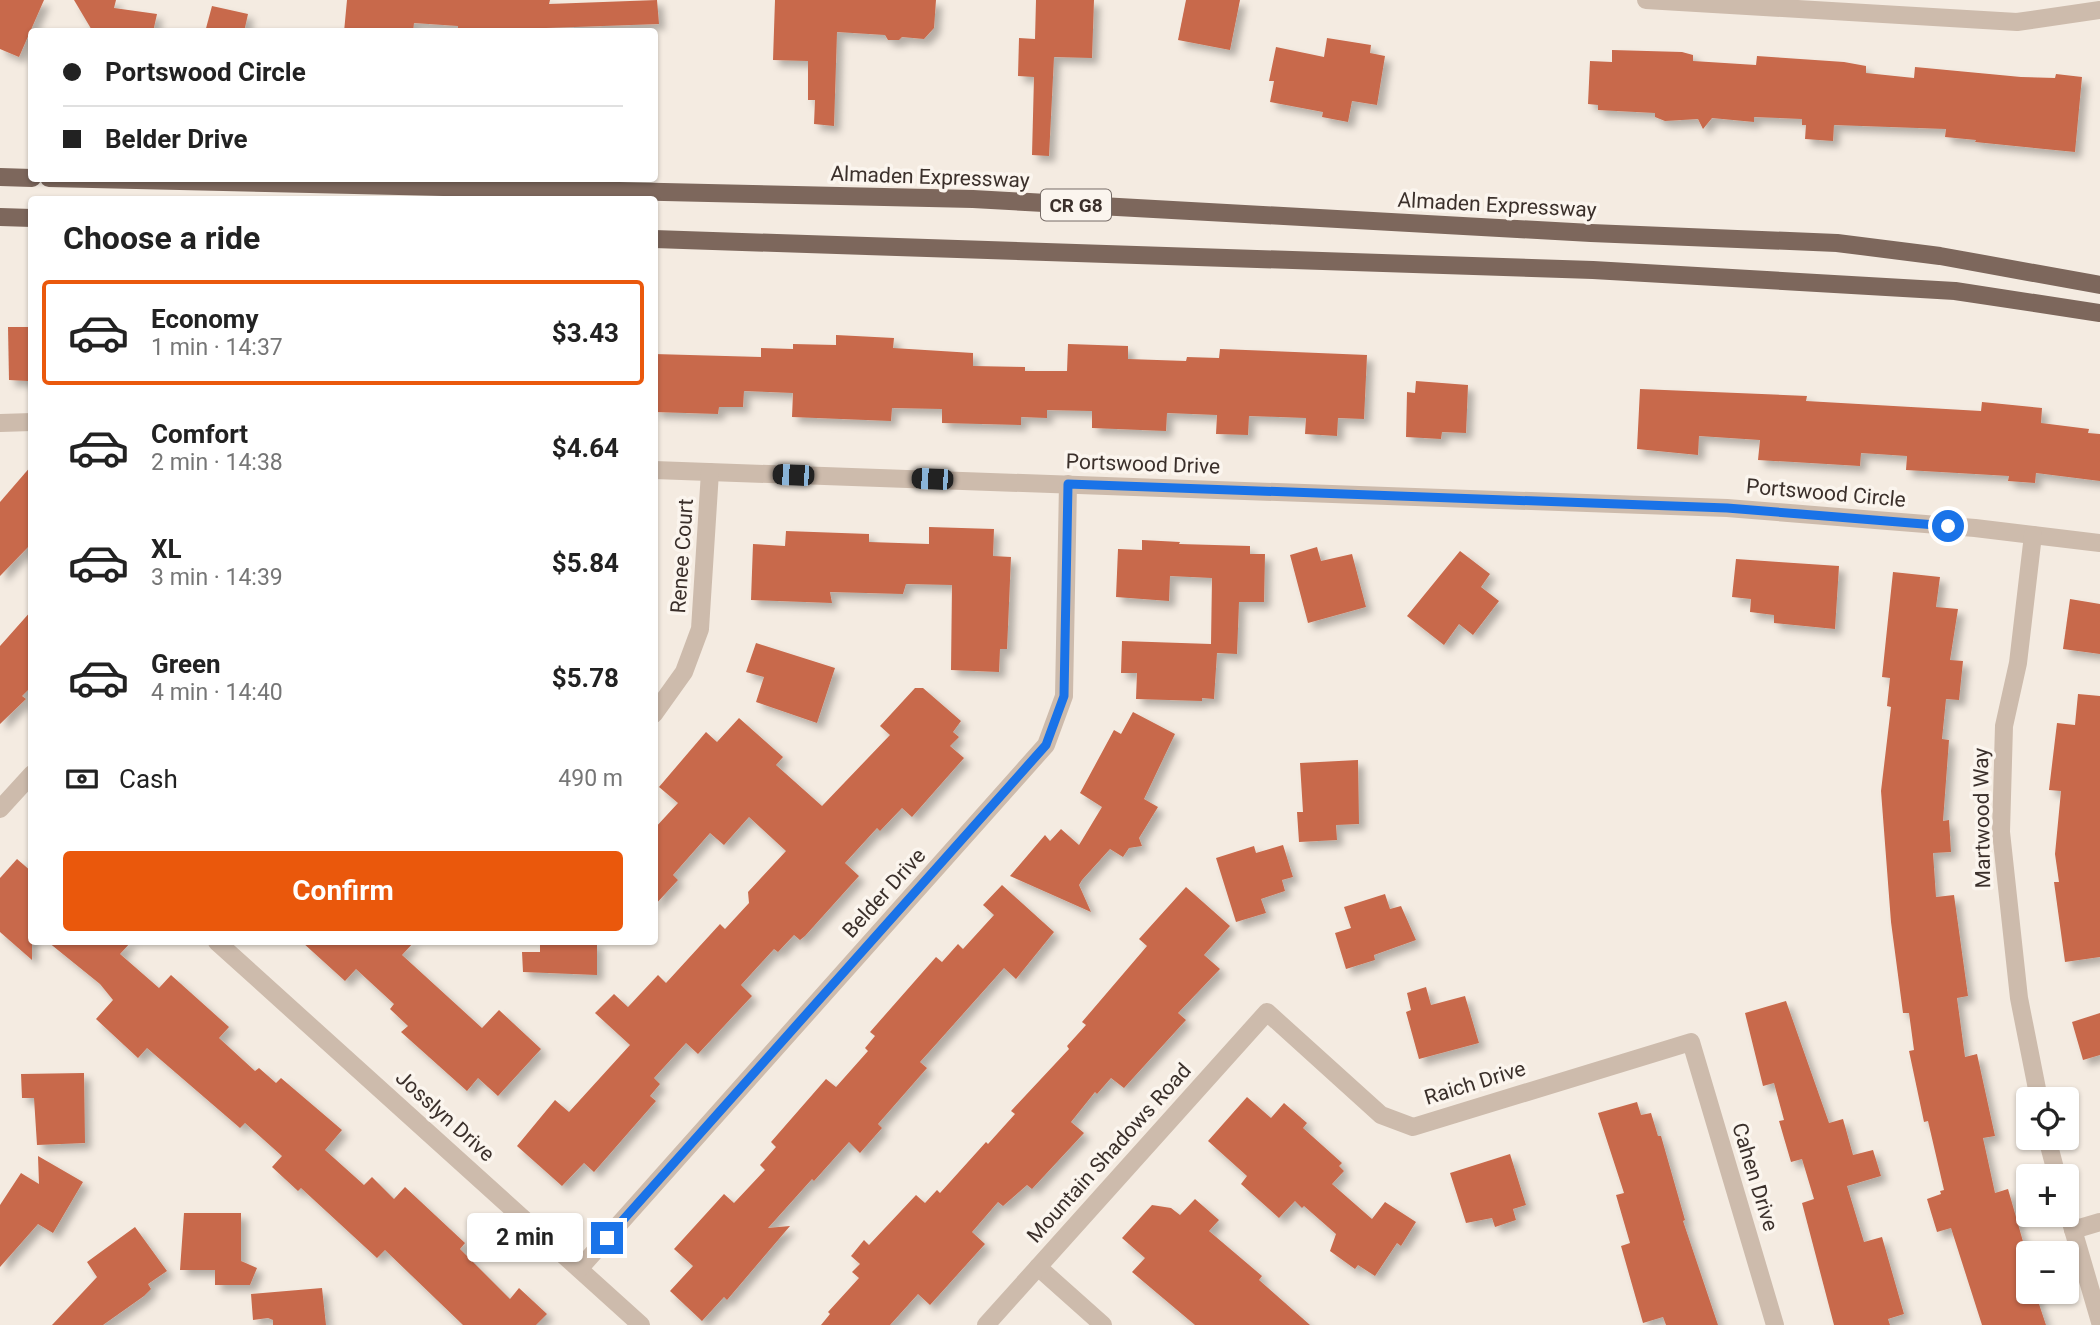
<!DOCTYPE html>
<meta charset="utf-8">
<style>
body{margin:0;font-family:Roboto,sans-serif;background:#f6f6f6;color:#222;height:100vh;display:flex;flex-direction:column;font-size:26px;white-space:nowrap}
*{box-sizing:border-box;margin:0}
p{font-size:23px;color:#767676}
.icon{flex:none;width:38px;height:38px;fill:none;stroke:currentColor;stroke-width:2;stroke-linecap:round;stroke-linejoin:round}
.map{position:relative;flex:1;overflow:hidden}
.details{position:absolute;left:28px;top:196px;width:630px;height:749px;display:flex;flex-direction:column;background:#fff;border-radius:7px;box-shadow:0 2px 5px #0004}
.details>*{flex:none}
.hud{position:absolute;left:28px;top:28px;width:630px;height:154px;border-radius:7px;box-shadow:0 2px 5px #0004;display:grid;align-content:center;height:154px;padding:0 35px;background:#fff}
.fabs{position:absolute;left:2016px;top:1087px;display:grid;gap:14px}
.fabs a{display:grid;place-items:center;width:63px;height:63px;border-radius:7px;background:#fff;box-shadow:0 2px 5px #0004;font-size:35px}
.end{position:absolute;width:32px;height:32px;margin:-16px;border:9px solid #1a73e8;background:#fff;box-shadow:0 0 0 4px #fff}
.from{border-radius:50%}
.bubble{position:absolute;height:49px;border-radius:7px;background:#fff;box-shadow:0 2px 5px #0004;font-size:23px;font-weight:700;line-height:49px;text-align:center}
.car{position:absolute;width:21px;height:42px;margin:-21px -10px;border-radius:9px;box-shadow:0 0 5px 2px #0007;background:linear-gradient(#222 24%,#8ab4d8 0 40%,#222 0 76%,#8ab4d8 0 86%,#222 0)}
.hud b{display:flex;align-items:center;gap:24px;height:66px;font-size:26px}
.hud b+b{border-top:2px solid #e0e0e0}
.hud i{width:18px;height:18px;background:#222}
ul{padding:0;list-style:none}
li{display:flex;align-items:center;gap:21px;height:105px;margin:0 14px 10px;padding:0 21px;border:4px solid transparent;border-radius:7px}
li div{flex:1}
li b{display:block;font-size:26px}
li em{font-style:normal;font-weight:700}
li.current{border-color:#ea580c}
li>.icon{width:63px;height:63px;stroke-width:1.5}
h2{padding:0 35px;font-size:32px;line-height:84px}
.pay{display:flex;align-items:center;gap:18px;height:77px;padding:0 35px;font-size:26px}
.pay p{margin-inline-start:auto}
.cta{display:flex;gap:14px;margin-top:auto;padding:14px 35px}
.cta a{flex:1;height:80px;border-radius:7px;background:#ea580c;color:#fff;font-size:28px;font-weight:700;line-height:80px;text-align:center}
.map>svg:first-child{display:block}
.building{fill:#c8694b;filter:url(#shadow)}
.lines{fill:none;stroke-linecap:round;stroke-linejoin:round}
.minor{stroke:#cdbbac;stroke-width:18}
.primary{stroke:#7d675c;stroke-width:18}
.route{stroke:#1a73e8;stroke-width:9}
.labels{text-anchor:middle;stroke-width:7;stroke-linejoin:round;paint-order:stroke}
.shield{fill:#fbf5ee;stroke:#756b66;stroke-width:2}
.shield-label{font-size:19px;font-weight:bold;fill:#3b302b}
.street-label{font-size:21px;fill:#3b302b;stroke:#fbf5ee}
</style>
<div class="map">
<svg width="2100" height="1325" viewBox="0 0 2100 1325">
<defs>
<filter id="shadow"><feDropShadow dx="6" dy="6" stdDeviation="3.5" flood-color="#0004"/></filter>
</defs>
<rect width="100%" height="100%" fill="#f4ebe1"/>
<!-- building -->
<g class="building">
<path d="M0,0h44l-25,57 -19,-8z"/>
<path d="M74,0h42l-2,8 43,6 -4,18h-60z"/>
<path d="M550,0l-1,4 108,-4 2,24 -113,4v4h-88v-6l-44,-3 -1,9h-69l3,-32z"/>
<path d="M775,0h161l-2,28 -10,11 -22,-2 -3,3h-11l-3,-5 -48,-3 -3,94 -20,-2 1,-24h-7v-39l-35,-1z"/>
<path d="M1036,0h58l-2,58 -38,-1 -5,99 -17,-1 2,-78 -16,-1 1,-38 16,1z"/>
<path d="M1186,0h54l-10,50 -52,-10z"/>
<path d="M212,6l36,8 -4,18h-39z"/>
<path d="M1327,38l44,7 -1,8 15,3 -8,49 -25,-4 -4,21 -26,-5 1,-5 -53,-10 4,-21h-5l7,-34 48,10z"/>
<path d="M1612,50l70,2 11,3v6l63,4 1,-9 87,6 22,4v7l48,5 1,-11 106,10 34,1 1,-4 26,3 -7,75 -100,-10 1,-2 -31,-3 1,-8 -112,-4 -1,16 -28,-2 1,-14h-4v-6l-48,-2v5l-42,-4 -9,11 -5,-10 -33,2 -10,-4v-4l-57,-3v-5l-10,-1 2,-43 22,1z"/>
<path d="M8,327h24v49l-4,5 -19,-1z"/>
<path d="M836,335l58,3 -1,10 80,5v13l52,1v4h42l1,-27 60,2v13l58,2 1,-4 32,1 1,-9 147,6 -3,64 -26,-1 -1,18 -32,-2 1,-16 -57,-2 -1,19 -32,-1 1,-19 -50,-2 -1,18 -74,-3v-17l-45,-1v8l-26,-1v8l-79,-2v-14l-50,-1 -1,13 -99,-4 1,-24 -49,-2 -1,16h-24l-1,7 -64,-2v-58l107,3v-9l32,1v-5l43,1z"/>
<path d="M1416,381l52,4 -2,48 -24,-1 -1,7 -35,-2 1,-45 8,1z"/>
<path d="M1640,389l167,7 -1,5 175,10 1,-9 60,6 -1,15 48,6 -1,4 12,1v47l-64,-8 -1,10 -27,-2 1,-5 -103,-6 1,-14 -46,-3 -1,13 -102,-6 2,-20 -61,-4 -1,19 -61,-6z"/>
<path d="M32,465v78l-32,33v-74z"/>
<path d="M929,527l65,2 -1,27 18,1 -4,92h-7l-1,23 -48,-2 1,-85 -46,-1 -3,10 -73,-2 2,11 -81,-3 2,-56 32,2 1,-15 83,3v8l60,2z"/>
<path d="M1142,540l38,2 -1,2 71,2v8h15l-1,48h-25l-2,52 -20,-1 -3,46 -12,-1v3l-66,-2 1,-26h-16l1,-32 89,3 1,-66 -42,-2 -1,25 -53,-4 2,-48 24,1z"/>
<path d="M1317,547l4,14 31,-7 14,53 -58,16 -18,-68z"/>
<path d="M1460,551l30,23 -9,13 18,14 -26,34 -14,-11 -15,21 -37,-29z"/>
<path d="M1736,559l103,7 -4,63 -61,-6v-8l-24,-3 1,-13 -19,-2z"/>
<path d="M1893,572l47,5 -4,30 22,2 -8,51 13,1 -4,39 -13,-1 -4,40 7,1 -6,81 6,-1 2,32 -18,1 3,44 18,-2 14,101 -11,2 8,59 12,-3 18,82 -12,2 12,55 13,-4 20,70v33h7l11,33h-64l-31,-97 -14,4 -10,-33 14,-5 -1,-3 4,-1 -16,-69 -4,1 -15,-71 5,-1 -5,-37h-6l-12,-91 -10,-131 10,-84 -4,-1 3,-28 -8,-1z"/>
<path d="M2070,599l30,5v50l-37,-5z"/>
<path d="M32,610v76l-10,10 4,3 -26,25v-78z"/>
<path d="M756,643l79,25 -18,55 -61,-21 8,-25 -18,-5z"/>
<path d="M915,688h8l38,33 -8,11 6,5 -9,9 14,12 -52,59 -10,-9 -22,23 -3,-3 -32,35 14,13 -54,60 -5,4 -6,-5 -16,17 -4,-3 -33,36 11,11 -54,58 -12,-11 -32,35 6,6 -10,12 6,5 -62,71 -10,-9 -22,23 -45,-40 38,-46 14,12 61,-67 -35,-32 19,-19 14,13 30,-32 8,8 54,-59 5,5 24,-26 -1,-11 38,-41 -37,-34 -25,28 -14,-12 -37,42 5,5 -24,26v-77l24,-26 -19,-16 47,-55 11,10 22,-24 44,39 -7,8 46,41 68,-71 -10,-9z"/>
<path d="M2078,694l22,2v261l-35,5 -11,-80h5l-4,-28 6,-63 -12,-1 8,-67 18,2z"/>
<path d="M1133,712l42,22 -31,65 14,8 -19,31 3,8 -13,2 -6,9 -13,-8 -28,31 -3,5 12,27 -81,-36 35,-41 5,6 11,-12 18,16 23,-38 -22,-14 34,-63 7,4z"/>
<path d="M1358,760l1,64 -23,1 1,15 -38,2 -2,-30h6l-3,-49z"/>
<path d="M1283,845l10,32 -11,3 3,11 -24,8 5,14 -30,9 -20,-64 38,-12 2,7z"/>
<path d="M17,859l15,13v88l-32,-28v-54z"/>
<path d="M1002,885l52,47 -38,47 -12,-11 -66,74 -18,20 7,6 -49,56 4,4 -22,25 -11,-11 -35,39 -2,-2 -44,49 22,-2 -63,74 -3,-3 -22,24 -32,-30 23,-25 -19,-17 50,-55 10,9 31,-33 -5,-5 16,-18 -5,-5 55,-63 10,8 32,-36 -3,-3 10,-12 -5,-4 66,-75 6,5 16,-18 5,5 31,-34 -11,-10z"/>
<path d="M1186,887l44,39 -26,29 16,14 -42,44 8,7 -62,68 -13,-10 -14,16 -2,-2 -24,30 13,11 -52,56 -5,-4 -24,21 -5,-4 -26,30 13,12 -55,61 -12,-11 -28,31h-69l9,-11 -2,-2 31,-34 -7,-6 8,-8 -9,-8 13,-16 5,5 47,-50 9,8 12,-13 3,3 46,-51 2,2 27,-30 -4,-3 58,-62 -2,-3 19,-21 -4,-3 65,-76 -8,-7z"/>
<path d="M1385,894l5,15 11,-3 15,34 -42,15 1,5 -29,9 -11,-36 16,-5 -7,-21z"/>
<path d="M48,942h83l-11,12 39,34 12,-13 58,52 -10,11 36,33 4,-3 17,15 5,-5 61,52 -17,20 39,35 8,-8 22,22 11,-12 60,56 -5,6 50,50 9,-11 28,26 -11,11h-73l-78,-75 -8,8 -76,-70 -3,3 -26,-24 10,-11 -37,-33 -5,5 -93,-80 -9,10 -42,-39 17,-19 -13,-16z"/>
<path d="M302,942h112l-12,13 80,73 17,-18 42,39 -43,47 -20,-18 -11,13 -66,-59 7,-6 -18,-17 4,-5 -38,-35 -11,12z"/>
<path d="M540,942h57v33l-74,-3 -1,-20h18z"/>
<path d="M1426,987l5,18 34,-9 14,47 -60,16 -13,-47 5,-2 -4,-17z"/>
<path d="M1786,1001l43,122 14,-4 10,36 20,-5 8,26 -34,10 17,56 18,-5 22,77 -16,5 2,6h-56l-32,-122 12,-4 -12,-40 -11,3 -12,-41 5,-1 -10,-37 -11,3 -18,-73z"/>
<path d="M2100,1013v42l-17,5 -11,-38z"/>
<path d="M84,1073l1,70 -48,2 -3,-47h-12l-1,-24z"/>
<path d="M1247,1097l24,21 13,-15 23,20 -4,5 39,35 -3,3 5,5 -12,13 40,35 13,-17 31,20 -15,24 -4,-3 -22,33 -17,-11 -3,4 -25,-18 6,-17 -32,-28 -2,2 -7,-7 -16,17 -38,-34 6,-8 -39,-35z"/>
<path d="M1637,1102l4,13 10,-2 7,23h3l24,84 -2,1 35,104h-52l-3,-8 -20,6 -22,-77 9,-3 -14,-48 8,-2 -26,-80z"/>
<path d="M1510,1154l16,51 -13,4 3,11 -21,7 -3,-9 -26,5 -16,-50z"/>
<path d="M38,1156l45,26 -30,51 -15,-9 -38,43v-62l21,-32 18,11z"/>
<path d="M1195,1199l24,21 -10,11 53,45 -3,4 51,45h-115l-63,-53 13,-14 -23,-20 30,-33 19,3 9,7z"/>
<path d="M184,1213h57v48l16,7 -7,17h-35v-15h-35z"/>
<path d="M135,1227l32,44 -19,13 3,5 -7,7 -41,29h-51l45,-48 -10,-15z"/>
<path d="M322,1288l4,37h-53v-5l-5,-2 -15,2 -2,-26z"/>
</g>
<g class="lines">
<!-- minor -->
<g class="minor">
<path d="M1646,0l371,22 83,-12"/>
<path d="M0,423l32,-1"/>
<path d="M654,470l1073,38 248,20 125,15"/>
<path d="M2033,535l-15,128 -14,63 -3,106 18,166 20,101"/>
<path d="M654,714l30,-42 16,-43 10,-157"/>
<path d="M0,809l32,-35"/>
<path d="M217,942l424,383"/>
<path d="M2047,1138l10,38"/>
<path d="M2067,1209l33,113"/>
<path d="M2073,1230l27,-8"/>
<path d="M1038,1267l65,58"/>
<path d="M580,1268l466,-523 18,-49 4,-212"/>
<path d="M986,1325l281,-313 114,103 32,12 278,-85 84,283"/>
</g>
<!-- primary -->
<g class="primary">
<path d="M0,177l32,1"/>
<path d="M49,178l924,21 618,34 246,10 103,13 160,29"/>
<path d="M0,217l32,1"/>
<path d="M654,239l939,31 362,21 145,22"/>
</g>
</g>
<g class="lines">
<!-- route -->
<path class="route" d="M607,1238l439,-493 18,-49 4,-212 659,24 221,18"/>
</g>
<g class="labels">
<!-- shield labels -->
<rect class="shield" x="1041" y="189.5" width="70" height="31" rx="5"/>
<g class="shield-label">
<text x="1076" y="212">CR G8</text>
</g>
<!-- street labels -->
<g class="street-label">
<text transform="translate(930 177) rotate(2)" y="7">Almaden Expressway</text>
<text transform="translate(1497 205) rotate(3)" y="7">Almaden Expressway</text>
<text transform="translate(1143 464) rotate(2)" y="7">Portswood Drive</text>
<text transform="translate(1826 493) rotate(5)" y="7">Portswood Circle</text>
<text transform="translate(682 556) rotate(-86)" y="7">Renee Court</text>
<text transform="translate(1982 818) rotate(-91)" y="7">Martwood Way</text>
<text transform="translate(884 893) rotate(-48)" y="7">Belder Drive</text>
<text transform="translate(1475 1083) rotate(-17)" y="7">Raich Drive</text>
<text transform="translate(445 1116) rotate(42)" y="7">Josslyn Drive</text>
<text transform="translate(1109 1153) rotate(-48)" y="7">Mountain Shadows Road</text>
<text transform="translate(1755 1177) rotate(73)" y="7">Cahen Drive</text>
</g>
</g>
</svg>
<div class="fabs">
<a><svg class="icon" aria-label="locate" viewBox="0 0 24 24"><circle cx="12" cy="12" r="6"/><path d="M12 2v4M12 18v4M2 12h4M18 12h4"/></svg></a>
<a>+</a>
<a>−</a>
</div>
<i class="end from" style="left:1948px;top:526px"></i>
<i class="end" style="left:607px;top:1238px"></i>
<div class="bubble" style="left:467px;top:1213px;width:116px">2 min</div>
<i class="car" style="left:793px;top:475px;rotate:272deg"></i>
<i class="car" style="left:932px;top:479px;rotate:272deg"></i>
<div class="hud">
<b><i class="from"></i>Portswood Circle</b>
<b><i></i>Belder Drive</b>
</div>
<section class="details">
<h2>Choose a ride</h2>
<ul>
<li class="current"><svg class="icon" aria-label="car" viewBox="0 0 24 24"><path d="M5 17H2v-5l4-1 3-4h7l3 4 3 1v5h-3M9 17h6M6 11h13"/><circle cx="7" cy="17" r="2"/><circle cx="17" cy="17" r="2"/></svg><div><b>Economy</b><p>1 min · 14:37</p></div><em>$3.43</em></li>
<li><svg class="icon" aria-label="car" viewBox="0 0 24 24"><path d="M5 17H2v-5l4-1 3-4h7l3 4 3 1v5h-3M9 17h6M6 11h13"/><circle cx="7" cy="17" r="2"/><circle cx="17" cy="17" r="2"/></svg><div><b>Comfort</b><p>2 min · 14:38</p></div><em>$4.64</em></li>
<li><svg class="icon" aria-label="car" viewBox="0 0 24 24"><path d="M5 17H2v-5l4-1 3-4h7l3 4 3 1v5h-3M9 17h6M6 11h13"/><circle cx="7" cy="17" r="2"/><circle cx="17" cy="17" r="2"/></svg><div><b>XL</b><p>3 min · 14:39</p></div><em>$5.84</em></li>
<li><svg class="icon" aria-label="car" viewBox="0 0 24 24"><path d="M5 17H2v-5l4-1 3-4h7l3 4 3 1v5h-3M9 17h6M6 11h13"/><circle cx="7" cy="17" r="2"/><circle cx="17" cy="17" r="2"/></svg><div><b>Green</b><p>4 min · 14:40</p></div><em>$5.78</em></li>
</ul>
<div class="pay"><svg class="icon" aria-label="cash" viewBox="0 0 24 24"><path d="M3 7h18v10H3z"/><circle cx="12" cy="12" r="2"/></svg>Cash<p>490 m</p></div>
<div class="cta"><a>Confirm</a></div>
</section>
</div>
